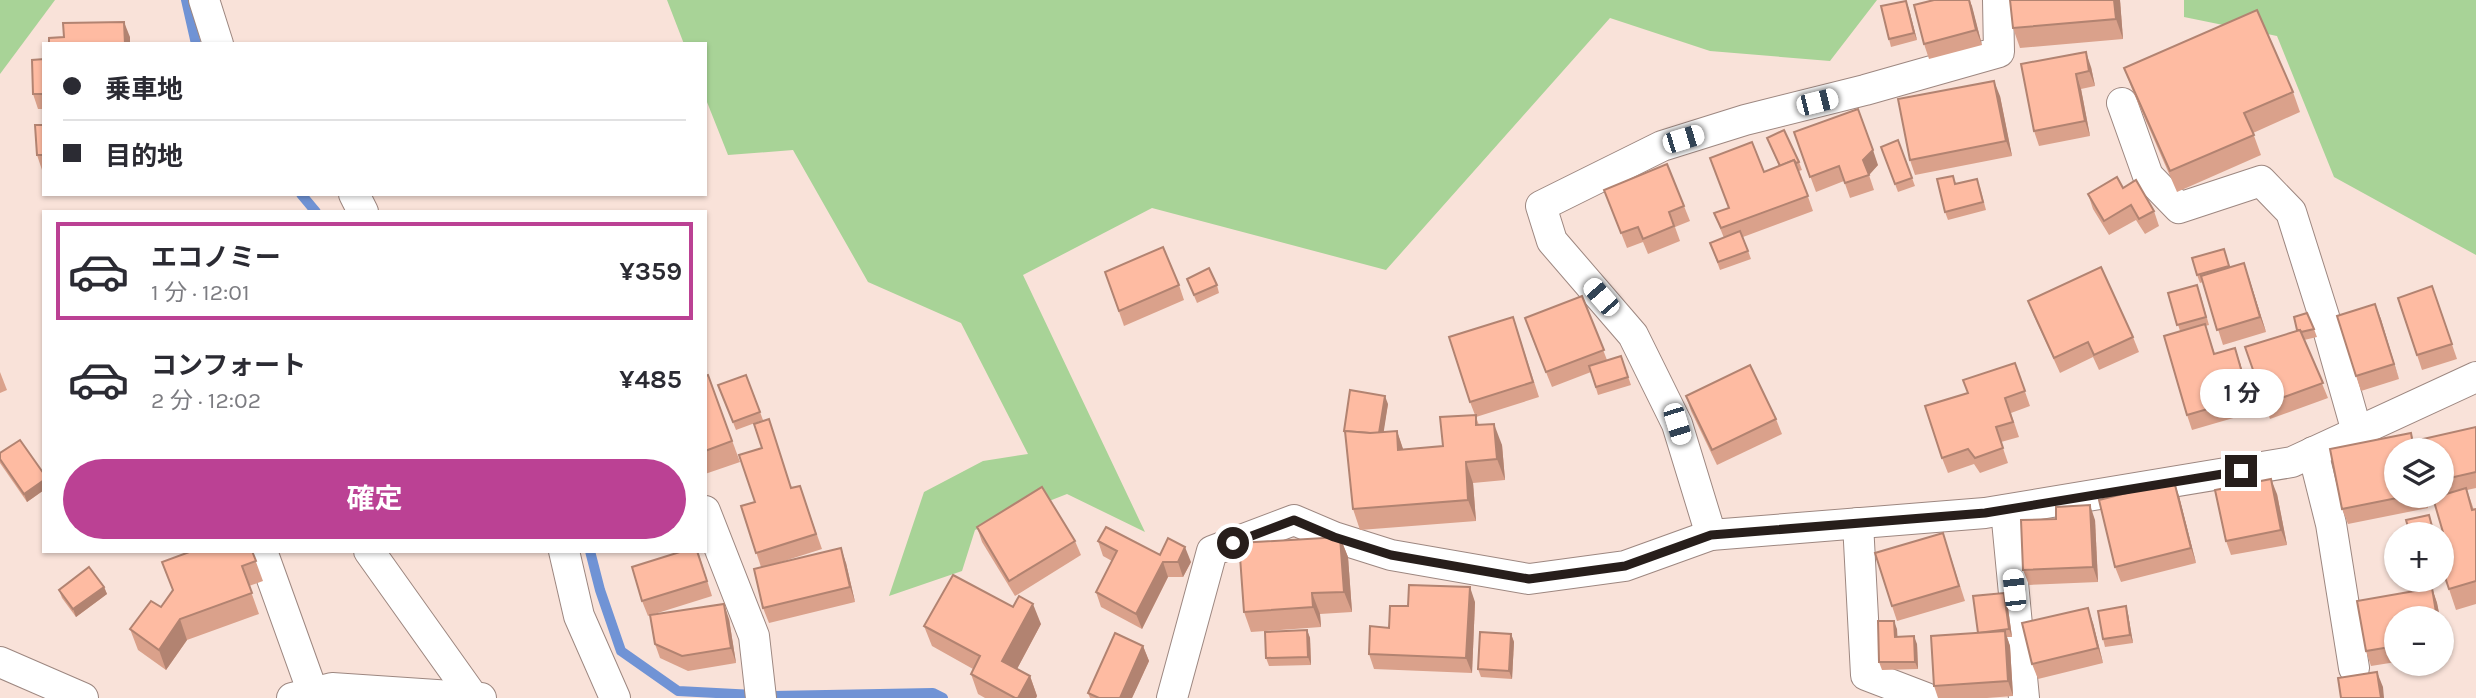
<!DOCTYPE html>
<html lang="ja">
<meta charset="utf-8">
<style>
body{margin:0;font-family:Karla,"Noto Sans JP",sans-serif;background:#f7f7f7;color:#2b2b33;height:100vh;display:flex;flex-direction:column;font-size:26px;white-space:nowrap}
*{box-sizing:border-box;margin:0}
p{font-size:23px;color:#7c7c81}
.icon{flex:none;width:38px;height:38px;fill:none;stroke:currentColor;stroke-width:2;stroke-linecap:round;stroke-linejoin:round}
.map{position:relative;flex:1;overflow:hidden}
.drawer{position:absolute;left:42px;top:210px;width:665px;height:343px;display:flex;flex-direction:column;background:#fff;border-radius:0px;box-shadow:0 2px 5px #0004}
.drawer>*{flex:none}
.top-card{position:absolute;left:42px;top:42px;width:665px;height:154px;border-radius:0px;box-shadow:0 2px 5px #0004;display:grid;align-content:center;height:154px;padding:0 21px;background:#fff}
.buttons{position:absolute;left:2384px;top:438px;display:grid;gap:14px}
.buttons a{display:grid;place-items:center;width:70px;height:70px;border-radius:50%;background:#fff;box-shadow:0 2px 5px #0004;font-size:35px}
.end{position:absolute;width:32px;height:32px;margin:-16px;border:9px solid #271e1b;background:#fff;box-shadow:0 0 0 4px #fff}
.from{border-radius:50%}
.bubble{position:absolute;height:49px;border-radius:24px;background:#fff;box-shadow:0 2px 5px #0004;font-size:23px;font-weight:700;line-height:49px;text-align:center}
.car{position:absolute;width:21px;height:42px;margin:-21px -10px;border-radius:9px;box-shadow:0 0 5px 2px #0007;background:linear-gradient(#fff 24%,#345 0 40%,#fff 0 76%,#345 0 86%,#fff 0)}
.top-card b{display:flex;align-items:center;gap:24px;height:66px;font-size:26px}
.top-card b+b{border-top:2px solid #e1e1e2}
.top-card i{width:18px;height:18px;background:#2b2b33}
ul{padding:12px 0 0;list-style:none}
li{display:flex;align-items:center;gap:21px;height:98px;margin:0 14px 10px;padding:0 7px;border:4px solid transparent;border-radius:0px}
li div{flex:1}
li b{display:block;font-size:26px}
li em{font-style:normal;font-weight:700}
li.selected{border-color:#bb4194}
li>.icon{width:63px;height:63px;stroke-width:1.5}
.action{display:flex;gap:14px;margin-top:auto;padding:14px 21px}
.action a{flex:1;height:80px;border-radius:42px;background:#bb4194;color:#fff;font-size:28px;font-weight:700;line-height:80px;text-align:center}
.map>svg:first-child{display:block}
.green{fill:#a8d397}
.lines{fill:none;stroke-linecap:round;stroke-linejoin:round}
.stream{stroke:#7093d5;stroke-width:10}
.street-casing{stroke:#9d8780;stroke-width:32}
.street{stroke:#fff;stroke-width:30}
.wall{fill:#daa18b}
.shaded-wall{fill:#b28371}
.building{fill:#febba2;stroke:#b28371;stroke-width:2}
.route{stroke:#271e1b;stroke-width:9}
</style>
<div class="map">
<svg width="2476" height="698" viewBox="0 0 2476 698">
<rect width="100%" height="100%" fill="#f9e2d9"/>
<!-- green -->
<g class="green">
<path d="M0,0h55l-55,74z"/>
<path d="M667,0h1210l-47,61 -120,-10 -100,-33 -224,252 -234,-62 -129,67 122,257 -78,-38 -92,36 -13,41 -73,25 35,-104 59,-31 45,-7 -67,-131 -93,-41 -75,-132 -65,5 -23,-58v-53h-21z"/>
<path d="M2184,0h292v255l-142,-78 -57,-141 -93,-19z"/>
</g>
<g class="lines">
<!-- stream -->
<g class="stream">
<path d="M186,0l10,44"/>
<path d="M301,194l15,18"/>
<path d="M590,551l10,39 21,61 57,40 95,5 160,-3 10,5"/>
</g>
<defs>
<g id="street">
<path d="M204,0l14,44"/>
<path d="M2122,103l26,73 31,32 82,-27 30,31 36,114 30,106"/>
<path d="M354,194l9,18"/>
<path d="M2313,452l18,72 23,144"/>
<path d="M2006,510l18,188"/>
<path d="M705,511l49,125 7,62"/>
<path d="M1858,523l8,152 60,23"/>
<path d="M1711,535l-34,-111 -44,-89 -81,-94 -11,-35 121,-60 83,-26 120,-30 134,-38 -1,-52"/>
<path d="M262,551l51,142"/>
<path d="M369,551l104,146"/>
<path d="M564,551l15,65 36,82"/>
<path d="M0,662l83,36"/>
<path d="M292,698l40,-10 149,10"/>
<path d="M1172,698l40,-147 82,-31 40,17 57,18 138,24 96,-13 86,-31 274,-22 307,-51 184,-85"/>
</g>
</defs>
<!-- street casing -->
<use href="#street" class="street-casing"/>
<!-- street -->
<use href="#street" class="street"/>
</g>
<!-- wall -->
<g class="wall">
<path d="M1934,0h36l12,45 -53,14 -5,-15z"/>
<path d="M2120,0l3,39 -103,9 -7,-20z"/>
<path d="M1906,1l11,39 -26,7 -2,-8z"/>
<path d="M44,59v50h-6l-5,-15z"/>
<path d="M2021,64l70,3 4,19 -14,3 9,47 -51,10 -5,-15z"/>
<path d="M2124,68l169,24 7,20 -47,21 8,22 -84,37 -45,-103z"/>
<path d="M2000,96l12,60 -97,19 -5,-15z"/>
<path d="M44,125v45h-2l-5,-15z"/>
<path d="M1794,132l84,33 -9,10 5,15 -24,8 -6,-17 -28,11z"/>
<path d="M1767,138l32,24 3,8 -3,1 14,40 -70,26 8,22 -31,11 -10,-27 14,-5 -10,-25 14,-5 36,-36 15,-6z"/>
<path d="M1898,140l17,46 -17,6 -17,-45z"/>
<path d="M1956,184l24,3 6,23 -38,10 -3,-8z"/>
<path d="M2123,188l31,23 5,15 -14,8 -9,-14 -27,15 -16,-26 -5,-15z"/>
<path d="M1610,205l74,1 6,15 -15,6 5,14 -32,13 -5,-12 -16,6z"/>
<path d="M2224,249l6,18 19,11 17,54 -43,13 -20,-63 -3,1 -3,-8z"/>
<path d="M1105,272l74,13 5,15 -60,26z"/>
<path d="M1187,279l30,6 2,8 -22,10z"/>
<path d="M2432,286l25,73 -35,11 -24,-72z"/>
<path d="M2168,293h32l9,32 -4,1 10,28 25,9 14,49 -62,18 -5,-15 -7,-84z"/>
<path d="M1582,296l25,64 14,-4 10,29 -33,10 -7,-23 -39,15 -22,-54z"/>
<path d="M2028,301l105,36 6,15 -40,18 -6,-13 -33,16 -26,-57z"/>
<path d="M2375,304l24,75 -38,12 -5,-15z"/>
<path d="M2314,329l3,8 -13,3 24,58 -58,21 -25,-72z"/>
<path d="M1518,332l21,65 -63,20 3,8 23,20 3,35 -32,3 3,38 -116,9 -7,-21 -8,-75 -1,-3 44,-27 -5,28 14,-1 6,18 40,-3 32,-31 -5,-13z"/>
<path d="M2015,363l15,43 -19,7 8,24 -18,5 7,21 -28,10 -6,-9 -26,9 -6,-15 26,-65z"/>
<path d="M0,372l7,18 -7,3z"/>
<path d="M708,375l32,87 -35,12v-98z"/>
<path d="M746,375l17,45 -27,10 -18,-45z"/>
<path d="M1686,396l90,23 6,15 -65,31 -26,-54z"/>
<path d="M2476,427v61l-9,2 7,20 2,-1v95l-20,6 -7,-21 -4,-50 -7,-44h3v-45z"/>
<path d="M2411,433l6,17h-21v45h30l2,13 -80,16 -6,-15z"/>
<path d="M0,453l44,21v16l-17,12 -27,-39z"/>
<path d="M800,486l22,63 -41,13 65,1 9,39 -86,21 -6,-15 -2,-41 -20,-61z"/>
<path d="M2277,494l10,51 -56,10 -5,-14z"/>
<path d="M2179,496l17,67 -75,19 -6,-15z"/>
<path d="M2095,520l3,62 -69,3 -6,-15z"/>
<path d="M977,527l98,14 6,14 -66,41 -33,-54z"/>
<path d="M1943,533l22,68 -68,20 -5,-15z"/>
<path d="M1340,537l8,20 4,55 -32,2 1,13 -70,5 -7,-20z"/>
<path d="M1098,541l93,21 -8,15h-15l-26,52 -41,-22 -5,-15 16,-31 -9,-5z"/>
<path d="M252,551l11,30 -14,5 10,28 -72,26 -21,30 -28,-20 -8,-21 31,-22z"/>
<path d="M698,551l14,45 -64,20 -6,-15z"/>
<path d="M104,587l3,7 -31,23 -14,-19 -3,-8z"/>
<path d="M2432,588l5,15 3,15h-44v44l-25,4 -5,-15 -9,-50z"/>
<path d="M2007,601l5,36h-5l3,9 3,50 -26,2h-49l-4,-12z"/>
<path d="M1475,602l-3,71 -98,-4 -5,-15 20,-26 19,-22z"/>
<path d="M2128,614l5,29 -28,4 -2,-8z"/>
<path d="M729,619l7,44 -48,8 -28,-13 -5,-14z"/>
<path d="M2093,623l10,40 -65,16 -6,-15z"/>
<path d="M1041,624l-24,45 13,7 7,20 -1,2h-51l-7,-4 -7,-20 2,-5 -41,-23 -8,-20z"/>
<path d="M2441,625l5,29h-5z"/>
<path d="M1897,629v7l20,8 1,25 -36,1 -3,-8z"/>
<path d="M1307,630l3,8 1,27 -42,1 -3,-8z"/>
<path d="M1511,634l3,8 -2,37 -31,-2 -3,-8z"/>
<path d="M1143,646l6,15 -17,37h-42l-2,-5z"/>
</g>
<!-- shaded-wall -->
<g class="shaded-wall">
<path d="M1969,0l3,6 10,39 -6,-15z"/>
<path d="M2114,0h6l3,39 -7,-20z"/>
<path d="M1906,1l3,8 8,31 -3,-7z"/>
<path d="M124,22l6,15v7h-5z"/>
<path d="M2086,52l5,15 4,19 -6,-15z"/>
<path d="M2076,74l5,15 9,47 -5,-15z"/>
<path d="M1994,81l6,15 12,60 -6,-15z"/>
<path d="M1873,150l5,15 -9,10 -6,-15z"/>
<path d="M2244,263l5,15 17,54 -6,-15z"/>
<path d="M2375,304l6,15 18,60 -5,-15z"/>
<path d="M2235,348l5,15 14,49 -5,-15z"/>
<path d="M1385,396l3,8 -6,39 -3,-8z"/>
<path d="M1494,424l8,21 3,35 -8,-21z"/>
<path d="M1397,431l7,21 -6,-2z"/>
<path d="M1466,462l7,21 3,38 -8,-21z"/>
<path d="M2271,479l6,15 10,51 -6,-15z"/>
<path d="M44,480v10l-17,12 -3,-8z"/>
<path d="M2174,481l5,15 17,67 -5,-15z"/>
<path d="M2090,505l5,15 3,62 -5,-15z"/>
<path d="M1340,537l8,20 4,55 -8,-20z"/>
<path d="M1185,547l6,15 -8,15 -5,-15z"/>
<path d="M841,548l5,15 9,39 -5,-15z"/>
<path d="M1163,562l5,15 -26,52 -6,-15z"/>
<path d="M104,587l3,7 -31,23 -3,-8z"/>
<path d="M1470,587l5,15 -3,71 -6,-15z"/>
<path d="M2432,588l5,15 3,15h-3z"/>
<path d="M1312,593l8,21 1,13 -8,-20z"/>
<path d="M2004,593l3,8 5,36 -3,-8z"/>
<path d="M724,604l5,15 7,44 -5,-15z"/>
<path d="M1033,604l8,20 -31,58 -8,-21z"/>
<path d="M2126,606l2,8 5,29 -3,-8z"/>
<path d="M2088,608l5,15 10,40 -5,-15z"/>
<path d="M180,619l7,21 -21,30 -7,-20z"/>
<path d="M1894,621l3,8 1,15 -3,-7z"/>
<path d="M2441,625l5,29 -5,-14z"/>
<path d="M1307,630l3,8 1,27 -3,-8z"/>
<path d="M2005,631l5,15 3,50 -5,-15z"/>
<path d="M1511,634l3,8 -2,37 -3,-8z"/>
<path d="M1914,636l3,8 1,25 -3,-7z"/>
<path d="M1143,646l6,15 -17,37h-12z"/>
<path d="M2377,672l6,15 1,11h-3z"/>
<path d="M1030,676l7,20 -1,2h-18z"/>
</g>
<!-- building -->
<g class="building">
<path d="M1934,0h35l7,30 -52,14 -10,-39z"/>
<path d="M2010,0h104l2,19 -103,9z"/>
<path d="M1906,1l8,32 -25,6 -8,-33z"/>
<path d="M2257,10l36,82 -49,21 10,22 -84,36 -46,-103z"/>
<path d="M124,22l1,22h-76v-6l15,-1 -1,-14z"/>
<path d="M2086,52l3,19 -13,3 9,47 -51,10 -13,-67z"/>
<path d="M44,59v35h-11l-1,-34z"/>
<path d="M1994,81l12,60 -96,19 -12,-61z"/>
<path d="M1858,109l15,41 -10,10 6,15 -24,8 -6,-17 -29,11 -16,-45z"/>
<path d="M35,125h9v30h-7z"/>
<path d="M1784,130l15,32 -3,1 -2,-3 -14,6 -13,-28z"/>
<path d="M1898,140l14,38 -17,6 -14,-37z"/>
<path d="M1752,142l12,30 30,-12 14,36 -87,32 -7,-15 15,-5 -19,-50z"/>
<path d="M1667,164l17,42 -15,6 5,14 -31,13 -5,-12 -17,6 -17,-43z"/>
<path d="M1953,176l2,8 22,-5 6,23 -38,10 -8,-33z"/>
<path d="M2117,177l6,11 13,-8 18,31 -15,8 -8,-14 -27,16 -16,-27z"/>
<path d="M1740,231l8,20 -30,11 -8,-19z"/>
<path d="M1163,247l16,38 -60,26 -14,-39z"/>
<path d="M2224,249l5,17 -32,9 -5,-17z"/>
<path d="M2244,263l16,54 -43,13 -16,-54z"/>
<path d="M2101,267l32,70 -39,18 -6,-13 -34,16 -26,-57z"/>
<path d="M1209,268l8,17 -23,10 -7,-16z"/>
<path d="M2197,285l9,32 -29,8 -9,-32z"/>
<path d="M2432,286l20,58 -35,11 -19,-57z"/>
<path d="M1582,296l22,54 -58,22 -21,-54z"/>
<path d="M2375,304l19,60 -38,12 -19,-60z"/>
<path d="M2307,313l7,16 -13,3 -1,-2h-3l-3,-13z"/>
<path d="M1513,317l20,65 -63,20 -21,-65z"/>
<path d="M2205,324l9,30 21,-6 14,49 -62,18 -23,-79z"/>
<path d="M2300,330l23,53 -58,21 -20,-57z"/>
<path d="M1621,356l7,21 -32,10 -7,-21z"/>
<path d="M2015,363l10,28 -20,7 8,24 -17,5 7,21 -28,10 -7,-9 -26,9 -17,-52 43,-13 -5,-13z"/>
<path d="M1750,365l26,54 -64,31 -26,-54z"/>
<path d="M708,375l24,66 -27,10v-75z"/>
<path d="M746,375l14,37 -27,10 -15,-37z"/>
<path d="M1350,390l35,6 -6,37h-9l-26,-2z"/>
<path d="M1476,415v10l18,-1 3,35 -31,3 2,38 -115,9 -8,-78 25,2 27,-2 1,19 45,-4 -3,-29z"/>
<path d="M769,419l22,69 9,-2 16,48 -60,19 -15,-47 14,-4 -16,-47 23,-7 -8,-24z"/>
<path d="M2476,427v45l-35,8v-30h-16l-2,-11z"/>
<path d="M2411,433l3,17h-18v45h16l-70,14 -12,-60z"/>
<path d="M20,440l24,34v6l-20,14 -24,-35v-6z"/>
<path d="M2271,479l10,51 -55,11 -11,-51z"/>
<path d="M2174,481l17,67 -76,19 -16,-67z"/>
<path d="M1042,487l33,54 -66,40 -32,-54z"/>
<path d="M2466,488l6,22 4,-1v72l-27,8 -8,-24v-23l4,-3 -12,-41z"/>
<path d="M2090,505l3,62 -70,3 -2,-50 35,-1v-12z"/>
<path d="M2429,515l5,19h-24l-4,-14z"/>
<path d="M1106,527l54,28 8,-17 17,9 -7,15h-15l-27,52 -40,-22 21,-41 -19,-10z"/>
<path d="M1943,533l16,53 -67,20 -17,-53z"/>
<path d="M1340,537l4,55 -32,1 1,14 -69,5 -5,-69z"/>
<path d="M841,548l9,39 -87,21 -9,-39z"/>
<path d="M192,551h60l4,10 -14,5 10,27 -72,26 -21,31 -29,-21 21,-28 10,6 12,-17 -11,-28z"/>
<path d="M683,551h14l10,30 -65,20 -10,-34z"/>
<path d="M89,567l15,20 -31,22 -14,-19z"/>
<path d="M953,575l60,32 6,-11 14,8 -31,57 28,15 -12,22h-3l-44,-24 9,-18 -56,-30z"/>
<path d="M1409,585l61,2 -4,71 -97,-4 1,-28 19,2 1,-22h18z"/>
<path d="M2432,588l5,30h-41v28l-30,5 -9,-50z"/>
<path d="M2004,593l5,36 -31,4 -5,-37z"/>
<path d="M724,604l7,44 -49,8 -27,-12 -5,-29z"/>
<path d="M2126,606l4,29 -27,4 -5,-28z"/>
<path d="M2088,608l10,40 -66,16 -10,-41z"/>
<path d="M1878,621h16l1,16 19,-1 1,26h-36z"/>
<path d="M1307,630l1,27 -42,1 -1,-26z"/>
<path d="M2005,631l3,50 -74,5 -3,-50z"/>
<path d="M1480,632l31,2 -2,37 -31,-2z"/>
<path d="M1115,633l28,13 -23,52h-21l-11,-5z"/>
<path d="M2377,672l4,26h-40l-3,-20z"/>
</g>
<g class="lines">
<!-- route -->
<path class="route" d="M1233,543l61,-23 40,17 57,18 138,24 96,-13 86,-31 274,-22 256,-42"/>
</g>
</svg>
<div class="buttons">
<a><svg class="icon" aria-label="layers" viewBox="0 0 24 24"><path d="M12 4l9 5-9 5-9-5zM3 14l9 5 9-5"/></svg></a>
<a>+</a>
<a>−</a>
</div>
<i class="end from" style="left:1233px;top:543px"></i>
<i class="end" style="left:2241px;top:471px"></i>
<div class="bubble" style="left:2200px;top:369px;width:84px">1 分</div>
<i class="car" style="left:1817px;top:102px;rotate:76deg"></i>
<i class="car" style="left:1683px;top:139px;rotate:73deg"></i>
<i class="car" style="left:1601px;top:297px;rotate:319deg"></i>
<i class="car" style="left:1677px;top:424px;rotate:163deg"></i>
<i class="car" style="left:2014px;top:590px;rotate:354deg"></i>
<div class="top-card">
<b><i class="from"></i>乗車地</b>
<b><i></i>目的地</b>
</div>
<section class="drawer">
<ul>
<li class="selected"><svg class="icon" aria-label="car" viewBox="0 0 24 24"><path d="M5 17H2v-5l4-1 3-4h7l3 4 3 1v5h-3M9 17h6M6 11h13"/><circle cx="7" cy="17" r="2"/><circle cx="17" cy="17" r="2"/></svg><div><b>エコノミー</b><p>1 分 · 12:01</p></div><em>¥359</em></li>
<li><svg class="icon" aria-label="car" viewBox="0 0 24 24"><path d="M5 17H2v-5l4-1 3-4h7l3 4 3 1v5h-3M9 17h6M6 11h13"/><circle cx="7" cy="17" r="2"/><circle cx="17" cy="17" r="2"/></svg><div><b>コンフォート</b><p>2 分 · 12:02</p></div><em>¥485</em></li>
</ul>
<div class="action"><a>確定</a></div>
</section>
</div>
